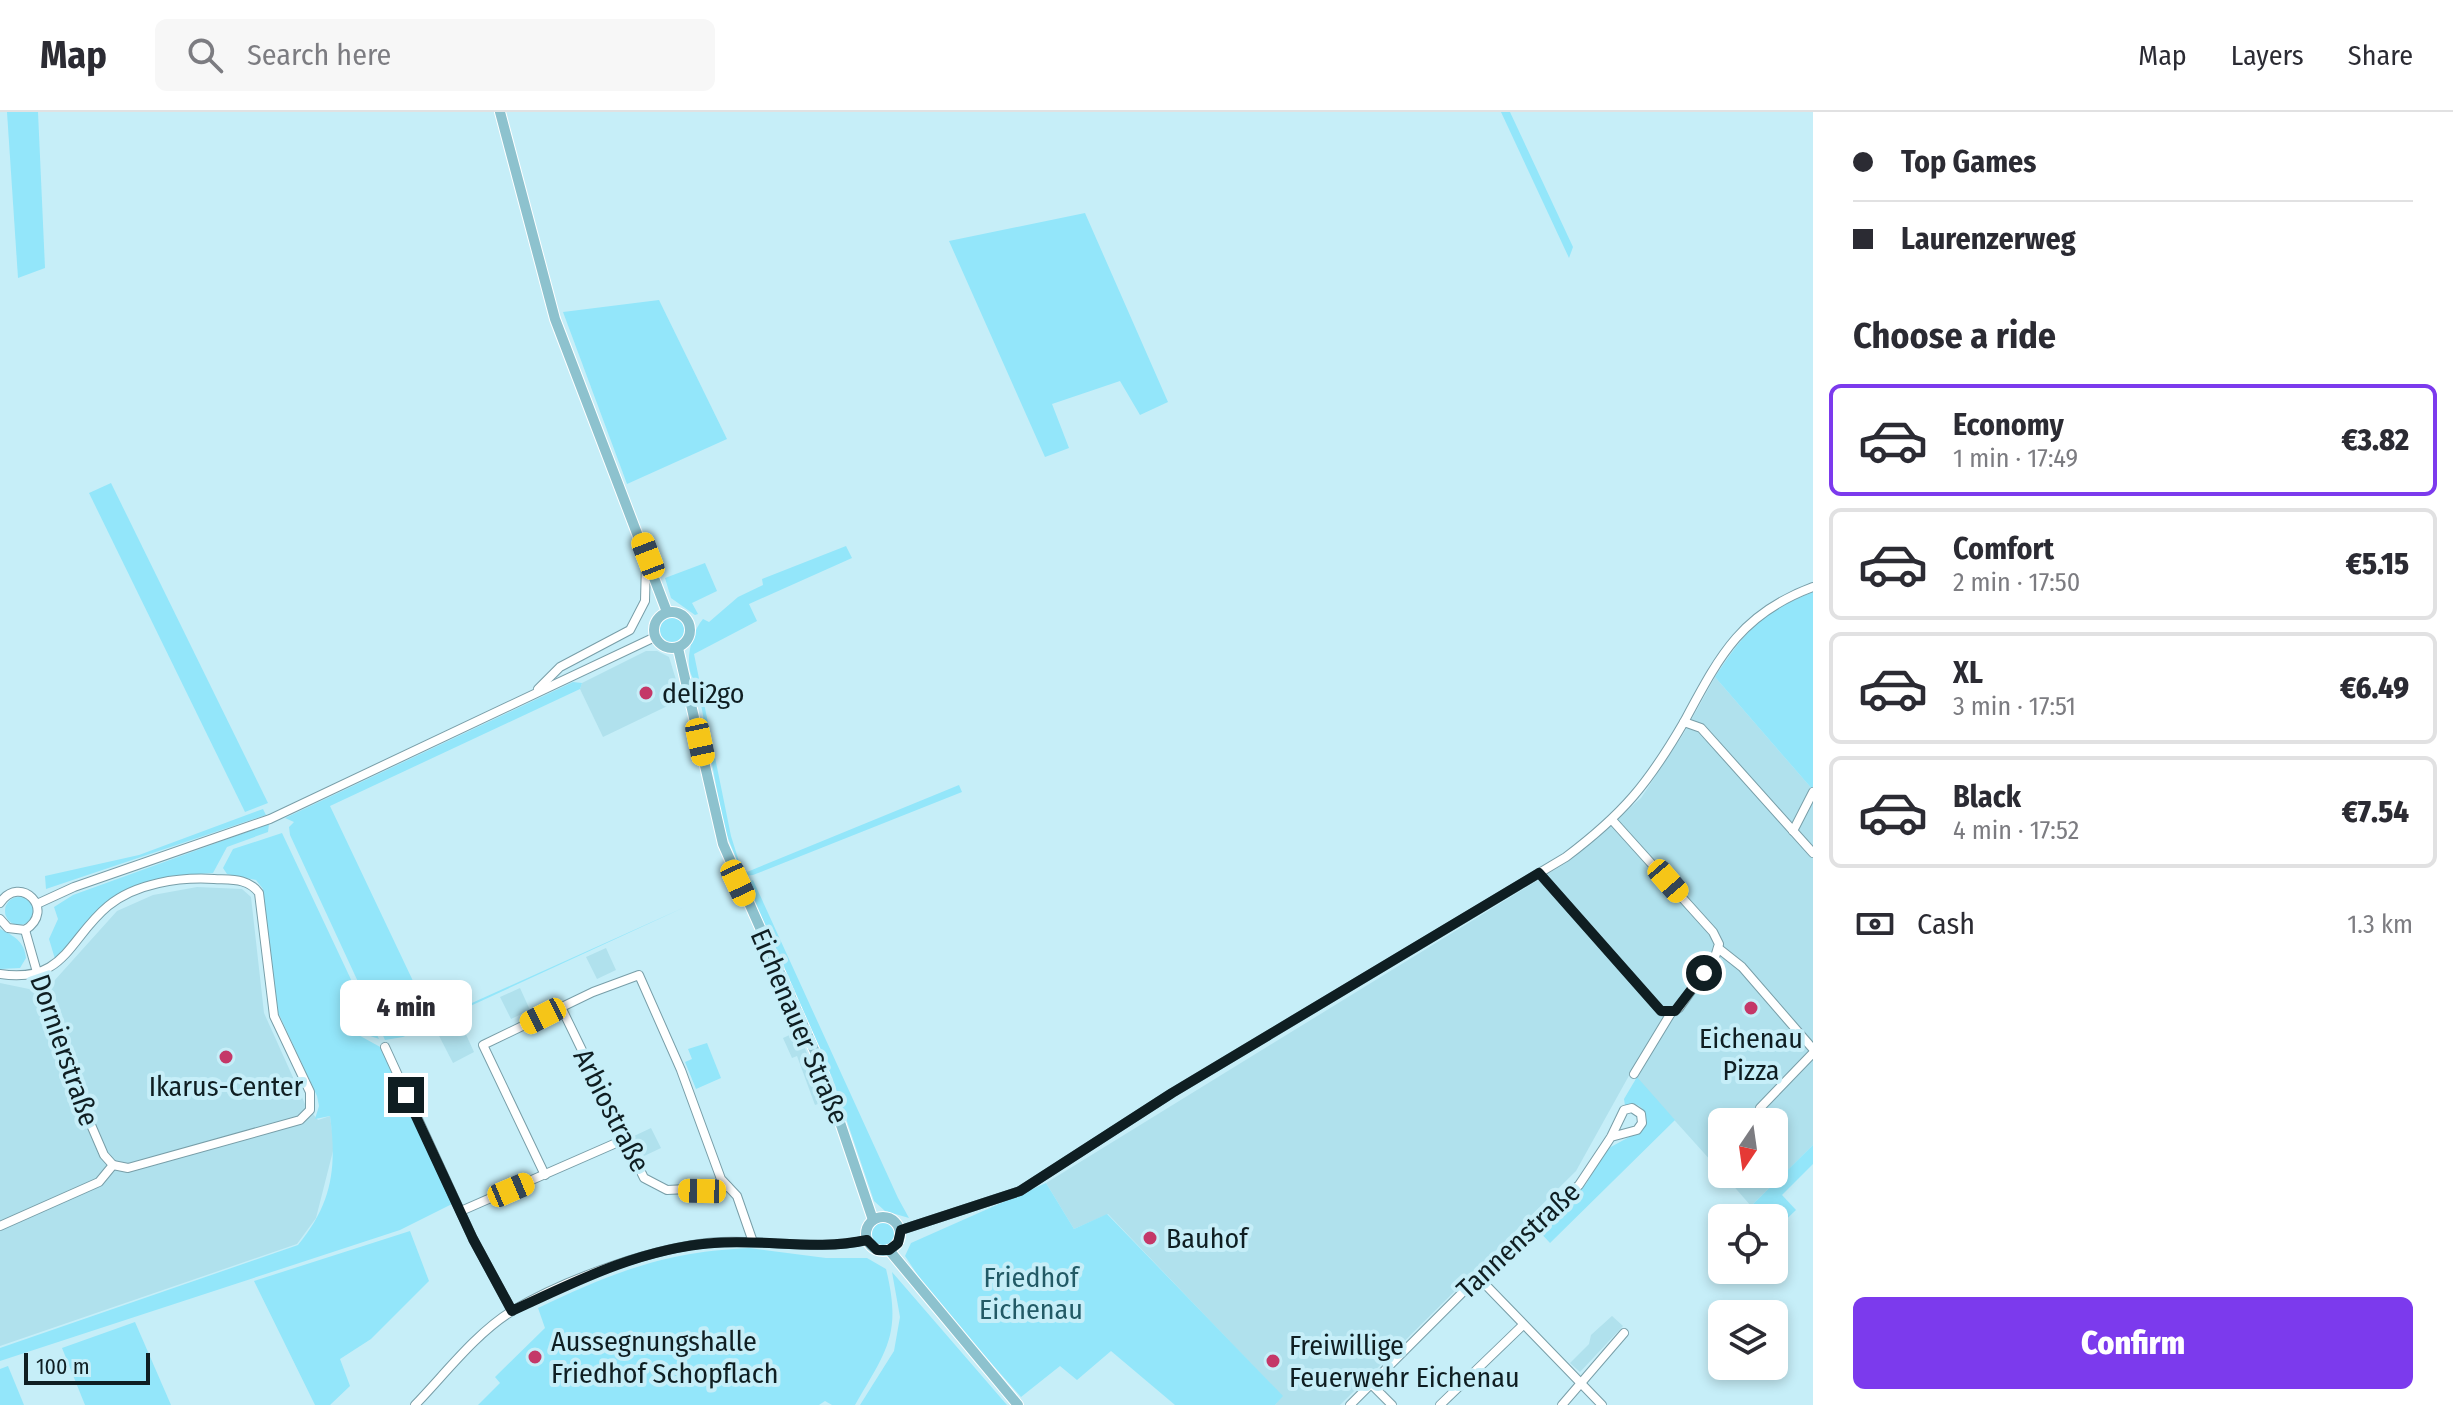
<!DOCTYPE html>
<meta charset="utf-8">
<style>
body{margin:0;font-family:"Fira Sans Condensed",sans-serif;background:#f7f7f7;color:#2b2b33;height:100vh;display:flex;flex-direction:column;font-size:30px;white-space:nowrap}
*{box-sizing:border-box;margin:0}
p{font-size:26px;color:#7c7c81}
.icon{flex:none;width:44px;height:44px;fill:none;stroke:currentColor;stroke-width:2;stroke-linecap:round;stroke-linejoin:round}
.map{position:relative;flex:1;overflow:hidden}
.details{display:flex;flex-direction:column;background:#fff;width:640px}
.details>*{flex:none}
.guide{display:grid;align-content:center;height:176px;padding:0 40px;background:#fff}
.needle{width:52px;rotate:193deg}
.buttons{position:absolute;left:1708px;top:996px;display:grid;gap:16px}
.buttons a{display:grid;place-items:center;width:80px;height:80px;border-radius:12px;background:#fff;box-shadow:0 4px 12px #0003;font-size:40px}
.scale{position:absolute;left:24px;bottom:20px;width:126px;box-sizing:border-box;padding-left:8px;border:4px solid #0f1e22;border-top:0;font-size:22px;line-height:28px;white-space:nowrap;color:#0f1e22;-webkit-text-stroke:6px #c6eef8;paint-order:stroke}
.end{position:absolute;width:36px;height:36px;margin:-18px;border:10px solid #0f1e22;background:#fff;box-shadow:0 0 0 4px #fff}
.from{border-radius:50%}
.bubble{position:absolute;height:56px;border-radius:12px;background:#fff;box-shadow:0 4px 12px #0003;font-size:26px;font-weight:800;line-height:56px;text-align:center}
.car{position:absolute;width:24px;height:48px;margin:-24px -12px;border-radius:10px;box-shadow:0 0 6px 2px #0007;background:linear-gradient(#f5c518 24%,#345 0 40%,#f5c518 0 76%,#345 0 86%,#f5c518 0)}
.guide b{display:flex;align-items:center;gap:28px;height:76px;font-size:30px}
.guide b+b{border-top:2px solid #e1e1e2}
.guide i{width:20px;height:20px;background:#2b2b33}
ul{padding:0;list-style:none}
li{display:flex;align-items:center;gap:24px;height:112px;margin:0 16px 12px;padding:0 24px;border:4px solid #e1e1e2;border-radius:12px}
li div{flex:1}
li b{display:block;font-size:30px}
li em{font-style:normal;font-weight:800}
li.selected{border-color:#7c3aed}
li>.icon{width:72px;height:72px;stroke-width:1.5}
h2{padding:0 40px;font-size:36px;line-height:96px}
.pay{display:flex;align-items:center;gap:20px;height:88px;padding:0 40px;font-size:30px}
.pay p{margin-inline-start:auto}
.button{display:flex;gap:16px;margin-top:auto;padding:16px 40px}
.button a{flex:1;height:92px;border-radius:12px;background:#7c3aed;color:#fff;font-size:32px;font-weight:800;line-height:92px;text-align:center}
header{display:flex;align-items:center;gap:48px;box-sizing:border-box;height:112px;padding:0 40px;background:#fff;border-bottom:2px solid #e1e1e2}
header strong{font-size:38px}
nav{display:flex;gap:44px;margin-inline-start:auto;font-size:28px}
.search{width:560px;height:72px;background:#f7f7f7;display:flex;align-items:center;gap:20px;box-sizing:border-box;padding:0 28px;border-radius:12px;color:#7c7c81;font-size:30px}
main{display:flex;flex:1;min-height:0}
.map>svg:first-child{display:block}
.built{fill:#b0e1ed}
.green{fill:#93e6fa}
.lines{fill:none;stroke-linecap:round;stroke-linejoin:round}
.minor-casing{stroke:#789ea8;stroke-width:10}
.major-casing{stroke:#fff;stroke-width:12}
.minor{stroke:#fff;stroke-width:8}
.major{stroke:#8dc2ce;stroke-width:10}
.route{stroke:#0f1e22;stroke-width:10}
.poi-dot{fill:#c43868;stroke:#c6eef8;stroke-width:3}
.labels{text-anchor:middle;stroke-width:8;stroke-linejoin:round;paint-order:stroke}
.poi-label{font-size:28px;fill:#0f1e22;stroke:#c6eef8;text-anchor:start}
.street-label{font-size:28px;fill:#0f1e22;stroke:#c6eef8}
.park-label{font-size:28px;fill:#225a66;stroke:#c6eef8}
</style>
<header>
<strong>Map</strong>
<div class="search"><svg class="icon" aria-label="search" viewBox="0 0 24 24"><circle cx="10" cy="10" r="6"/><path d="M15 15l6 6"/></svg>Search here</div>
<nav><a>Map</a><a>Layers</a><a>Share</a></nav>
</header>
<main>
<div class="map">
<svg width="1813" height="1293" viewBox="0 0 1813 1293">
<rect width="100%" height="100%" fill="#c6eef8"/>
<!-- built -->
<g class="built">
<path d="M646,539h11l12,6 13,42 -79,38 -23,-48 2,-6z"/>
<path d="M1715,565l98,113v355l-62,61 -28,-32h51v-52h-52v51l-91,-101 -55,99 -236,234h-65l7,-9 -174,-182 -34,15 -28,-46 523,-322 72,-63 43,-65z"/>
<path d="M197,775l45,2 9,8 13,116 41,91 13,16 12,-4 4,31 -18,71 -19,26 -297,102v-363l29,6 25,-8 63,-70 36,-16z"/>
<path d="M606,836l10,22 -19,9 -11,-22z"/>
<path d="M520,876l10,22 -19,9 -11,-22z"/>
<path d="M458,905l16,35 -21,11 -18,-35z"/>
<path d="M798,919l28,70 -11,4 -18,-49 -5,2 -9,-20z"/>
<path d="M651,1016l10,20 -19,9 -10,-20z"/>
<path d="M1612,1204l11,10 -43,46 -10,-9 19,-19 2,-9z"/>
</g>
<!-- green -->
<g class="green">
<path d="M7,0h31l7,156 -27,10z"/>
<path d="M1501,0h9l63,135 -4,11z"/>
<path d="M1085,101l83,189 -28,13 -20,-34 -68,23 17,44 -24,9 -96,-216z"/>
<path d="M659,188l68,139 -100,45 -64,-172z"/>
<path d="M111,371l157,320 -23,9 -156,-319z"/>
<path d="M846,434l6,12 -103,46 8,17 -63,33 37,182 10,32 6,4 212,-87 3,7 -209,83 -10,1 -19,-48 -27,-145c-15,-12 -7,-49 6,-64l6,3 29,-25 25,-12 -1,-6z"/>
<path d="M705,451l12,28 -25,12 6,11 -3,1 -24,-17 -6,-20z"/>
<path d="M1813,480v198l-98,-113c29,-45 47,-65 98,-85z"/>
<circle cx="673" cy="518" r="14"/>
<path d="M573,570l9,1 -2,6 -250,117 102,215 253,-114 -282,130 -18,3 -95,-205 -1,-8 5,-5 -9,-4z"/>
<path d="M263,697l3,6 -220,74 -1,-13 94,-21z"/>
<path d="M269,712l-1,8 -41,15 -14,26 -44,3 -50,18 -19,14 -45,51 -6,-20 9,-20 -4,-12 19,-12z"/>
<path d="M282,721l97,206 -35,-12 38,21 70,156 -52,26 -400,131v-13l298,-103c34,-41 39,-77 32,-129l-15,3 4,-13 -2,-10 -40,-86 -14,-121 -7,-9 -29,-6 -4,-6 10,-19z"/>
<path d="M753,768l145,318 11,20 -24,-7 -11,-10 -42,-124 -88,-193z"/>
<circle cx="19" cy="799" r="14"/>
<path d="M0,817c14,7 24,12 26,29l-6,10 -20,1z"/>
<path d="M707,931l14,35 -25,11 -11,-27 7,-3 -4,-10z"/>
<path d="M1637,965l38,43 -125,123 -13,-14 49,-45 21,-35 37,-20c5,-11 2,-21 -9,-25l-10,2 -1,-7z"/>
<path d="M1813,1033v19l-31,31 14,15 -22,21v-13h-12l-11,-12z"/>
<path d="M1046,1071l28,46 33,-15 176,182 -8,9h-100l-64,-54 -34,29 -17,-14 -39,31 -90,-102 -26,-39 6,-13z"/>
<circle cx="884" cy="1122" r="13"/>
<path d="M410,1119l19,50 -58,58 -31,20 10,27 -20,19h-15l-61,-124z"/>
<path d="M749,1136l77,10h41l19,11c16,65 1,81 -31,136h-23l-7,-4 -6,4h-341l22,-22 -5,-6 50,-49 -7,-20c76,-36 126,-56 211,-60z"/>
<path d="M892,1160l115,133h-147l34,-54 6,-34z"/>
<path d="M135,1210l36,83h-86l-23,-57z"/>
<path d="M8,1254l16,39h-24v-36z"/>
</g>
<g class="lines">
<defs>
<g id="minor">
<path d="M538,577l22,-22 70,-37 15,-29 1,-39"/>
<path d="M1684,610c35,-65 56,-108 129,-135"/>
<path d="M1613,709l100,111 6,12 -4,13 -36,51 -8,5 -37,61"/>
<path d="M1793,719l20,-39"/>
<path d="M1539,761l122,138 10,2"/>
<path d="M0,791c20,-30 57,7 25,27l-17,-2 -8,-9"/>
<path d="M37,792l37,-17 196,-68 385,-182"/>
<path d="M25,818l35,123 44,102 9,10"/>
<path d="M1718,836l24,19 71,82"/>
<path d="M0,862c65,10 69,-36 108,-68 28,-23 71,-29 106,-27 18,1 34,-1 45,14l15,123 36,76v18l-10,10 -172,48 -15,-3"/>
<path d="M561,895l83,171 23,12 61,-3"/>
<path d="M385,935l88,192 39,72"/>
<path d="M1760,996l53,-55"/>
<path d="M545,1063l-62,-130 110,-53 46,-17 42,95 40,109 16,17 16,46"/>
<path d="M461,1099l162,-71"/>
<path d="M0,1114l99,-44 14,-17"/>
<path d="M901,1118l119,-39 152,-98 394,-236c57,-43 82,-73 118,-135l17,6 112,125"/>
<path d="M1478,1165l124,128"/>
<path d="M1370,1271l22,22"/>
<path d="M415,1293c30,-31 60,-71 97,-94 54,-32 146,-66 209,-69 49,-2 98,9 146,-2"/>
<path d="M1350,1293l128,-128 101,-92 32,-48 13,-27 8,-2 9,6 1,9 -5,7 -26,7"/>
<path d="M1440,1293l83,-80"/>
<path d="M1562,1293l62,-72"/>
</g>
<g id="major">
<path d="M500,0l55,207 112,293"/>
<circle cx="672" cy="518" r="18"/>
<path d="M678,536l45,196 97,219 53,157"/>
<circle cx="883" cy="1122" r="17"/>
<path d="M889,1138l129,155"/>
</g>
</defs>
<!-- minor casing -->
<use href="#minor" class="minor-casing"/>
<!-- major casing -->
<use href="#major" class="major-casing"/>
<!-- minor -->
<use href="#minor" class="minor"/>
<!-- major -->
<use href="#major" class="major"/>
</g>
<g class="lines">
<!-- route -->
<path class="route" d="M406,983l67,144 39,72c64,-30 130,-63 202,-68 52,-4 103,8 153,-3l10,10h12l9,-7 3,-13 119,-39 152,-98 367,-220 122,138h14l29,-38"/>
</g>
<!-- markers -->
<g class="poi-dot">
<circle cx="646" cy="581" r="8"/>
<circle cx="1751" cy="896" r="8"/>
<circle cx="226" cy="945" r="8"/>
<circle cx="1150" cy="1126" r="8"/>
<circle cx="535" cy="1245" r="8"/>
<circle cx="1273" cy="1249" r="8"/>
</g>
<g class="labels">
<!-- poi labels -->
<g class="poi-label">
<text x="662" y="591">deli2go</text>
<text x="1751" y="936" text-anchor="middle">Eichenau<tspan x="1751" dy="32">Pizza</tspan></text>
<text x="226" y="984" text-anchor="middle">Ikarus-Center</text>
<text x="1166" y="1136">Bauhof</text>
<text x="551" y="1239">Aussegnungshalle<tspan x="551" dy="32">Friedhof Schopflach</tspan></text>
<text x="1289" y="1243">Freiwillige<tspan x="1289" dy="32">Feuerwehr Eichenau</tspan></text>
</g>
<!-- street labels -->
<g class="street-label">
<text transform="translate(800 914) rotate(67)" y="10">Eichenauer Straße</text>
<text transform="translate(65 938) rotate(71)" y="10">Dornierstraße</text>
<text transform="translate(612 998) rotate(63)" y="10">Arbiostraße</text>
<text transform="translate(1518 1128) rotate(-43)" y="10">Tannenstraße</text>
</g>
<!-- park labels -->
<g class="park-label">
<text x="1031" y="1175">Friedhof<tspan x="1031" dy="32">Eichenau</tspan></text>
</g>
</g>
</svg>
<div class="buttons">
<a><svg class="needle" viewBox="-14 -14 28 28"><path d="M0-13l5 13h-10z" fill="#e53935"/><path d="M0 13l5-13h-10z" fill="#7c7c81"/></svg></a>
<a><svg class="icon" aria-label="locate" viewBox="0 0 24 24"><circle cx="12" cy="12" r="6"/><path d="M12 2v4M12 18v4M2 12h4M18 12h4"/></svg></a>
<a><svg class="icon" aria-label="layers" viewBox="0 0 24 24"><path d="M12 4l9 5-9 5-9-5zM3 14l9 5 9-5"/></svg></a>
</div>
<div class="scale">100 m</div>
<i class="end from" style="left:1704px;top:861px"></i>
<i class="end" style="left:406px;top:983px"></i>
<div class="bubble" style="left:340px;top:868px;width:132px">4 min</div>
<i class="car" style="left:648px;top:444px;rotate:339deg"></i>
<i class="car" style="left:700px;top:630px;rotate:168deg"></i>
<i class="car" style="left:1668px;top:769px;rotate:139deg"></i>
<i class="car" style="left:738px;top:771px;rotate:155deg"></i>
<i class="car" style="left:543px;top:904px;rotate:243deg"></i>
<i class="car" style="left:511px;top:1078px;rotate:67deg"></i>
<i class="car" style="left:702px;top:1079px;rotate:271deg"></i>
</div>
<section class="details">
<div class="guide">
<b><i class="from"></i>Top Games</b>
<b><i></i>Laurenzerweg</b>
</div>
<h2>Choose a ride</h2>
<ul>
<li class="selected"><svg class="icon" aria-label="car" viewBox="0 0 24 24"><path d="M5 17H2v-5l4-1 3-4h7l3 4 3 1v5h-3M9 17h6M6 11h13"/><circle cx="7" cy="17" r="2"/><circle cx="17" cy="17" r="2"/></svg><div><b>Economy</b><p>1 min · 17:49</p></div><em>€3.82</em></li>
<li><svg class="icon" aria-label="car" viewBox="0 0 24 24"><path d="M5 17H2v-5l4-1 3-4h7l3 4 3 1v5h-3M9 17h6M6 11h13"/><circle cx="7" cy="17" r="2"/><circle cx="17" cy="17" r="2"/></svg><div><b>Comfort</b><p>2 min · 17:50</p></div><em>€5.15</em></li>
<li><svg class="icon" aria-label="car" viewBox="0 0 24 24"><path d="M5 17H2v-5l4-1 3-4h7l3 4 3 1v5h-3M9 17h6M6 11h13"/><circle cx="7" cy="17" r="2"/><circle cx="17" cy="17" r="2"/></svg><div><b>XL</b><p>3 min · 17:51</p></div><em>€6.49</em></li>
<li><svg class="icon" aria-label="car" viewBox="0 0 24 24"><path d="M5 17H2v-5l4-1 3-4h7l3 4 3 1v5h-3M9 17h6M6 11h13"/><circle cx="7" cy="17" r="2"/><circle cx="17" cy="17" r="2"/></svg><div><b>Black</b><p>4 min · 17:52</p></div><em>€7.54</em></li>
</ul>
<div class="pay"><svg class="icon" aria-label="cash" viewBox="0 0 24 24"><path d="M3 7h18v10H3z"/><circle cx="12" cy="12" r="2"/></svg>Cash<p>1.3 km</p></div>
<div class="button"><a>Confirm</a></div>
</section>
</main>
